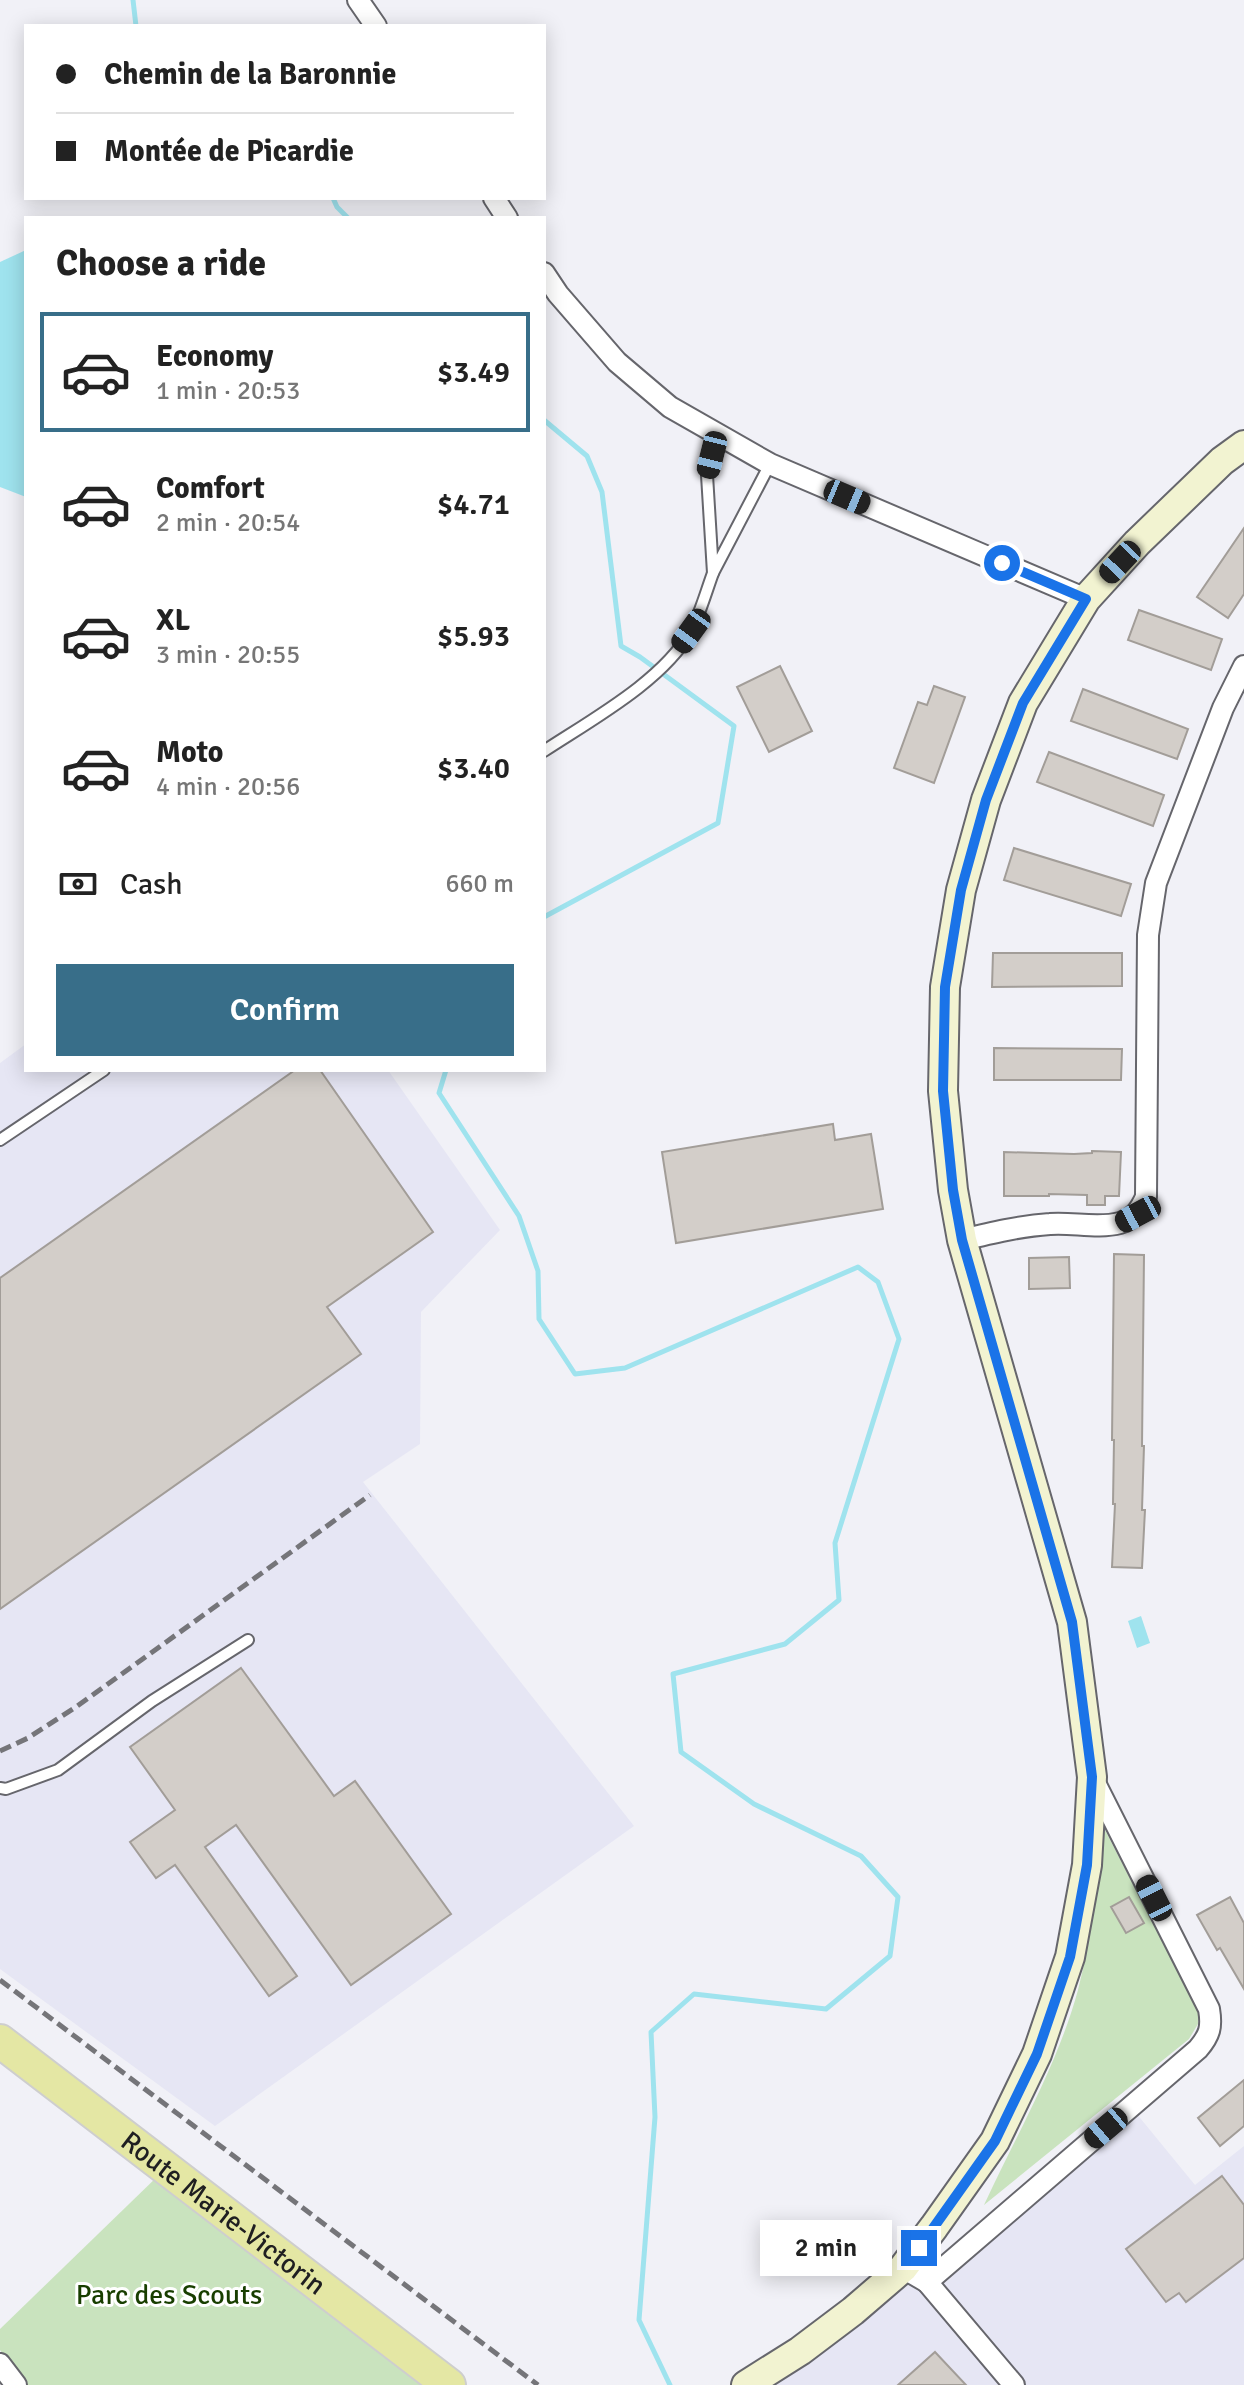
<!DOCTYPE html>
<meta charset="utf-8">
<style>
body{margin:0;font-family:Signika,sans-serif;background:#f2f2f2;color:#222;height:100vh;display:flex;flex-direction:column;font-size:30px;white-space:nowrap}
*{box-sizing:border-box;margin:0}
p{font-size:26px;color:#767676}
.icon{flex:none;width:44px;height:44px;fill:none;stroke:currentColor;stroke-width:2;stroke-linecap:round;stroke-linejoin:round}
.map{position:relative;flex:1;overflow:hidden}
.details{position:absolute;left:24px;top:216px;width:522px;height:856px;display:flex;flex-direction:column;background:#fff;border-radius:0px;box-shadow:0 4px 20px #0003}
.details>*{flex:none}
.guide{position:absolute;left:24px;top:24px;width:522px;height:176px;border-radius:0px;box-shadow:0 4px 20px #0003;display:grid;align-content:center;height:176px;padding:0 32px;background:#fff}
.end{position:absolute;width:36px;height:36px;margin:-18px;border:10px solid #1a73e8;background:#fff;box-shadow:0 0 0 4px #fff}
.from{border-radius:50%}
.bubble{position:absolute;height:56px;border-radius:0px;background:#fff;box-shadow:0 4px 20px #0003;font-size:26px;font-weight:600;line-height:56px;text-align:center}
.car{position:absolute;width:24px;height:48px;margin:-24px -12px;border-radius:10px;box-shadow:0 0 6px 2px #0007;background:linear-gradient(#222 24%,#8ab4d8 0 40%,#222 0 76%,#8ab4d8 0 86%,#222 0)}
.guide b{display:flex;align-items:center;gap:28px;height:76px;font-size:30px}
.guide b+b{border-top:2px solid #e0e0e0}
.guide i{width:20px;height:20px;background:#222}
ul{padding:0;list-style:none}
li{display:flex;align-items:center;gap:24px;height:120px;margin:0 16px 12px;padding:0 16px;border:4px solid transparent;border-radius:0px}
li div{flex:1}
li b{display:block;font-size:30px}
li em{font-style:normal;font-weight:600}
li.current{border-color:#386e89}
li>.icon{width:72px;height:72px;stroke-width:1.5}
h2{padding:0 32px;font-size:36px;line-height:96px}
.pay{display:flex;align-items:center;gap:20px;height:88px;padding:0 32px;font-size:30px}
.pay p{margin-inline-start:auto}
.primary-button{display:flex;gap:16px;margin-top:auto;padding:16px 32px}
.primary-button a{flex:1;height:92px;border-radius:0px;background:#386e89;color:#fff;font-size:32px;font-weight:600;line-height:92px;text-align:center}
.map>svg:first-child{display:block}
.built{fill:#e6e6f4}
.green{fill:#c9e3be}
.water{fill:#9fe3ee}
.lines{fill:none;stroke-linecap:round;stroke-linejoin:round}
.stream{stroke:#9fe3ee;stroke-width:5}
.building{fill:#d3cec9;stroke:#a29d98;stroke-width:2}
.lane-casing{stroke:#66666c;stroke-width:14}
.street-casing{stroke:#66666c;stroke-width:24}
.secondary-casing{stroke:#66666c;stroke-width:32}
.primary-casing{stroke:#cecece;stroke-width:36}
.lane{stroke:#fff;stroke-width:10}
.street{stroke:#fff;stroke-width:20}
.secondary{stroke:#f2f3d1;stroke-width:28}
.primary{stroke:#e4e7a4;stroke-width:32}
.rail{stroke:#757579;stroke-width:5;stroke-dasharray:12 6;stroke-linecap:butt}
.route{stroke:#1a73e8;stroke-width:10}
.labels{text-anchor:middle;stroke-width:6;stroke-linejoin:round;paint-order:stroke}
.street-label{font-size:28px;fill:#1f1f21;stroke:#fff}
.park-label{font-size:28px;fill:#183e00;stroke:#fff}
</style>
<div class="map">
<svg width="1244" height="2385" viewBox="0 0 1244 2385">
<rect width="100%" height="100%" fill="#f1f1f7"/>
<!-- built -->
<g class="built">
<path d="M26,1044v26h362l112,160 -79,82 -1,132 -57,38 271,344 -419,300 -215,-157v-906z"/>
<path d="M1136,2113l59,72 49,-39v239h-469z"/>
</g>
<!-- green -->
<g class="green">
<path d="M1103,1826l95,185v13l-9,15 -205,166c32,-69 74,-141 94,-215 14,-54 19,-109 25,-164z"/>
<path d="M161,2173l277,212h-414l-24,-35v-21z"/>
</g>
<!-- water -->
<g class="water">
<path d="M26,250v247l-26,-10v-225z"/>
<path d="M1141,1616l9,27 -13,5 -9,-27z"/>
</g>
<g class="lines">
<!-- stream -->
<g class="stream">
<path d="M133,0l3,26"/>
<path d="M333,198l4,9 11,11"/>
<path d="M544,420l43,36 15,36 19,154 19,11 94,69 -16,97 -174,94"/>
<path d="M446,1070l-7,23 80,123 19,55 1,48 36,55 50,-6 233,-101 20,15 21,57 -64,204 4,57 -54,44 -112,30 8,78 73,52 107,52 37,41 -8,59 -64,53 -132,-15 -43,38 4,85 -16,203 31,65"/>
</g>
</g>
<!-- building -->
<g class="building">
<path d="M1244,528v66l-16,24 -31,-21z"/>
<path d="M1139,610l83,29 -11,31 -83,-30z"/>
<path d="M780,666l32,65 -43,21 -32,-65z"/>
<path d="M934,686l31,11 -31,86 -40,-15 24,-66 9,3z"/>
<path d="M1083,689l105,40 -11,30 -106,-38z"/>
<path d="M1049,752l115,43 -11,31 -116,-44z"/>
<path d="M1014,848l117,36 -10,32 -117,-36z"/>
<path d="M993,953h129v33l-130,1z"/>
<path d="M994,1048l128,1 -1,31h-127z"/>
<path d="M295,1070h25l113,162 -106,75 34,47 -361,255v-331z"/>
<path d="M833,1124l2,16 36,-6 12,75 -207,34 -14,-91z"/>
<path d="M1092,1151l29,1 -2,44h-14v9h-18v-10l-38,-1v2h-45v-44l70,2 18,-1z"/>
<path d="M1114,1254l30,1 -2,191h2l-2,64h3l-3,58 -30,-1 3,-63h-2l1,-64h-2z"/>
<path d="M1069,1257l1,31 -41,1v-31z"/>
<path d="M241,1668l93,128 21,-15 96,133 -100,71 -115,-160 -31,22 92,129 -28,20 -94,-131 -19,13 -26,-36 45,-32 -45,-63z"/>
<path d="M1129,1897l15,26 -18,10 -15,-26z"/>
<path d="M1230,1897l14,26v66l-24,-41 -3,2 -20,-35z"/>
<path d="M1244,2080v46l-24,20 -22,-28z"/>
<path d="M1222,2176l22,29v53l-58,44 -7,-9 -13,9 -40,-53z"/>
<path d="M935,2352l31,33h-68z"/>
</g>
<g class="lines">
<defs>
<g id="lane">
<path d="M716,435l-9,40 6,98 57,-109"/>
<path d="M544,751c47,-31 119,-70 147,-120 9,-17 15,-39 22,-58"/>
<path d="M0,1140l104,-70"/>
<path d="M0,1788l6,1 52,-19 94,-69 96,-61"/>
</g>
<g id="street">
<path d="M358,0l18,26"/>
<path d="M494,198l13,20"/>
<path d="M544,273l14,21 59,68 53,45 100,57 316,135"/>
<path d="M962,1240c29,-7 58,-14 88,-16 22,-2 48,5 70,-1 14,-4 20,-13 26,-26l2,-262 8,-52 67,-175 21,-42"/>
<path d="M903,2268l24,14 271,-233c12,-14 14,-22 11,-40l-117,-232"/>
<path d="M927,2282l87,103"/>
<path d="M0,2364l16,21"/>
</g>
<path id="secondary" d="M746,2385l54,-34 53,-40 50,-43 31,-41 61,-86 42,-87 33,-97 17,-92 5,-88 -20,-155 -110,-382 -9,-50 -10,-99 2,-104 16,-97 25,-90 37,-97 63,-104 51,-56 85,-82 22,-16"/>
<g id="primary">
<path id="s1" d="M0,2041l449,344"/>
</g>
</defs>
<!-- lane casing -->
<use href="#lane" class="lane-casing"/>
<!-- street casing -->
<use href="#street" class="street-casing"/>
<!-- secondary casing -->
<use href="#secondary" class="secondary-casing"/>
<!-- primary casing -->
<use href="#primary" class="primary-casing"/>
<!-- lane -->
<use href="#lane" class="lane"/>
<!-- street -->
<use href="#street" class="street"/>
<!-- secondary -->
<use href="#secondary" class="secondary"/>
<!-- primary -->
<use href="#primary" class="primary"/>
<!-- rail -->
<g class="rail">
<path d="M0,1751l28,-13 48,-31 294,-212"/>
<path d="M0,1980l538,405"/>
</g>
</g>
<g class="lines">
<!-- route -->
<path class="route" d="M919,2248l76,-107 42,-87 33,-97 17,-92 5,-88 -20,-155 -110,-382 -9,-50 -10,-99 2,-104 16,-97 25,-90 37,-97 63,-104 -84,-36"/>
</g>
<g class="labels">
<!-- street labels -->
<g class="street-label">
<text dy="10" stroke="none"><textPath href="#s1" startOffset="282">Route Marie-Victorin</textPath></text>
</g>
<!-- park labels -->
<g class="park-label">
<text x="169" y="2304">Parc des Scouts</text>
</g>
</g>
</svg>
<i class="end from" style="left:1002px;top:563px"></i>
<i class="end" style="left:919px;top:2248px"></i>
<div class="bubble" style="left:760px;top:2220px;width:132px">2 min</div>
<i class="car" style="left:712px;top:455px;rotate:194deg"></i>
<i class="car" style="left:847px;top:497px;rotate:113deg"></i>
<i class="car" style="left:1120px;top:562px;rotate:223deg"></i>
<i class="car" style="left:691px;top:631px;rotate:216deg"></i>
<i class="car" style="left:1138px;top:1214px;rotate:242deg"></i>
<i class="car" style="left:1154px;top:1898px;rotate:333deg"></i>
<i class="car" style="left:1106px;top:2128px;rotate:230deg"></i>
<div class="guide">
<b><i class="from"></i>Chemin de la Baronnie</b>
<b><i></i>Montée de Picardie</b>
</div>
<section class="details">
<h2>Choose a ride</h2>
<ul>
<li class="current"><svg class="icon" aria-label="car" viewBox="0 0 24 24"><path d="M5 17H2v-5l4-1 3-4h7l3 4 3 1v5h-3M9 17h6M6 11h13"/><circle cx="7" cy="17" r="2"/><circle cx="17" cy="17" r="2"/></svg><div><b>Economy</b><p>1 min · 20:53</p></div><em>$3.49</em></li>
<li><svg class="icon" aria-label="car" viewBox="0 0 24 24"><path d="M5 17H2v-5l4-1 3-4h7l3 4 3 1v5h-3M9 17h6M6 11h13"/><circle cx="7" cy="17" r="2"/><circle cx="17" cy="17" r="2"/></svg><div><b>Comfort</b><p>2 min · 20:54</p></div><em>$4.71</em></li>
<li><svg class="icon" aria-label="car" viewBox="0 0 24 24"><path d="M5 17H2v-5l4-1 3-4h7l3 4 3 1v5h-3M9 17h6M6 11h13"/><circle cx="7" cy="17" r="2"/><circle cx="17" cy="17" r="2"/></svg><div><b>XL</b><p>3 min · 20:55</p></div><em>$5.93</em></li>
<li><svg class="icon" aria-label="car" viewBox="0 0 24 24"><path d="M5 17H2v-5l4-1 3-4h7l3 4 3 1v5h-3M9 17h6M6 11h13"/><circle cx="7" cy="17" r="2"/><circle cx="17" cy="17" r="2"/></svg><div><b>Moto</b><p>4 min · 20:56</p></div><em>$3.40</em></li>
</ul>
<div class="pay"><svg class="icon" aria-label="cash" viewBox="0 0 24 24"><path d="M3 7h18v10H3z"/><circle cx="12" cy="12" r="2"/></svg>Cash<p>660 m</p></div>
<div class="primary-button"><a>Confirm</a></div>
</section>
</div>
